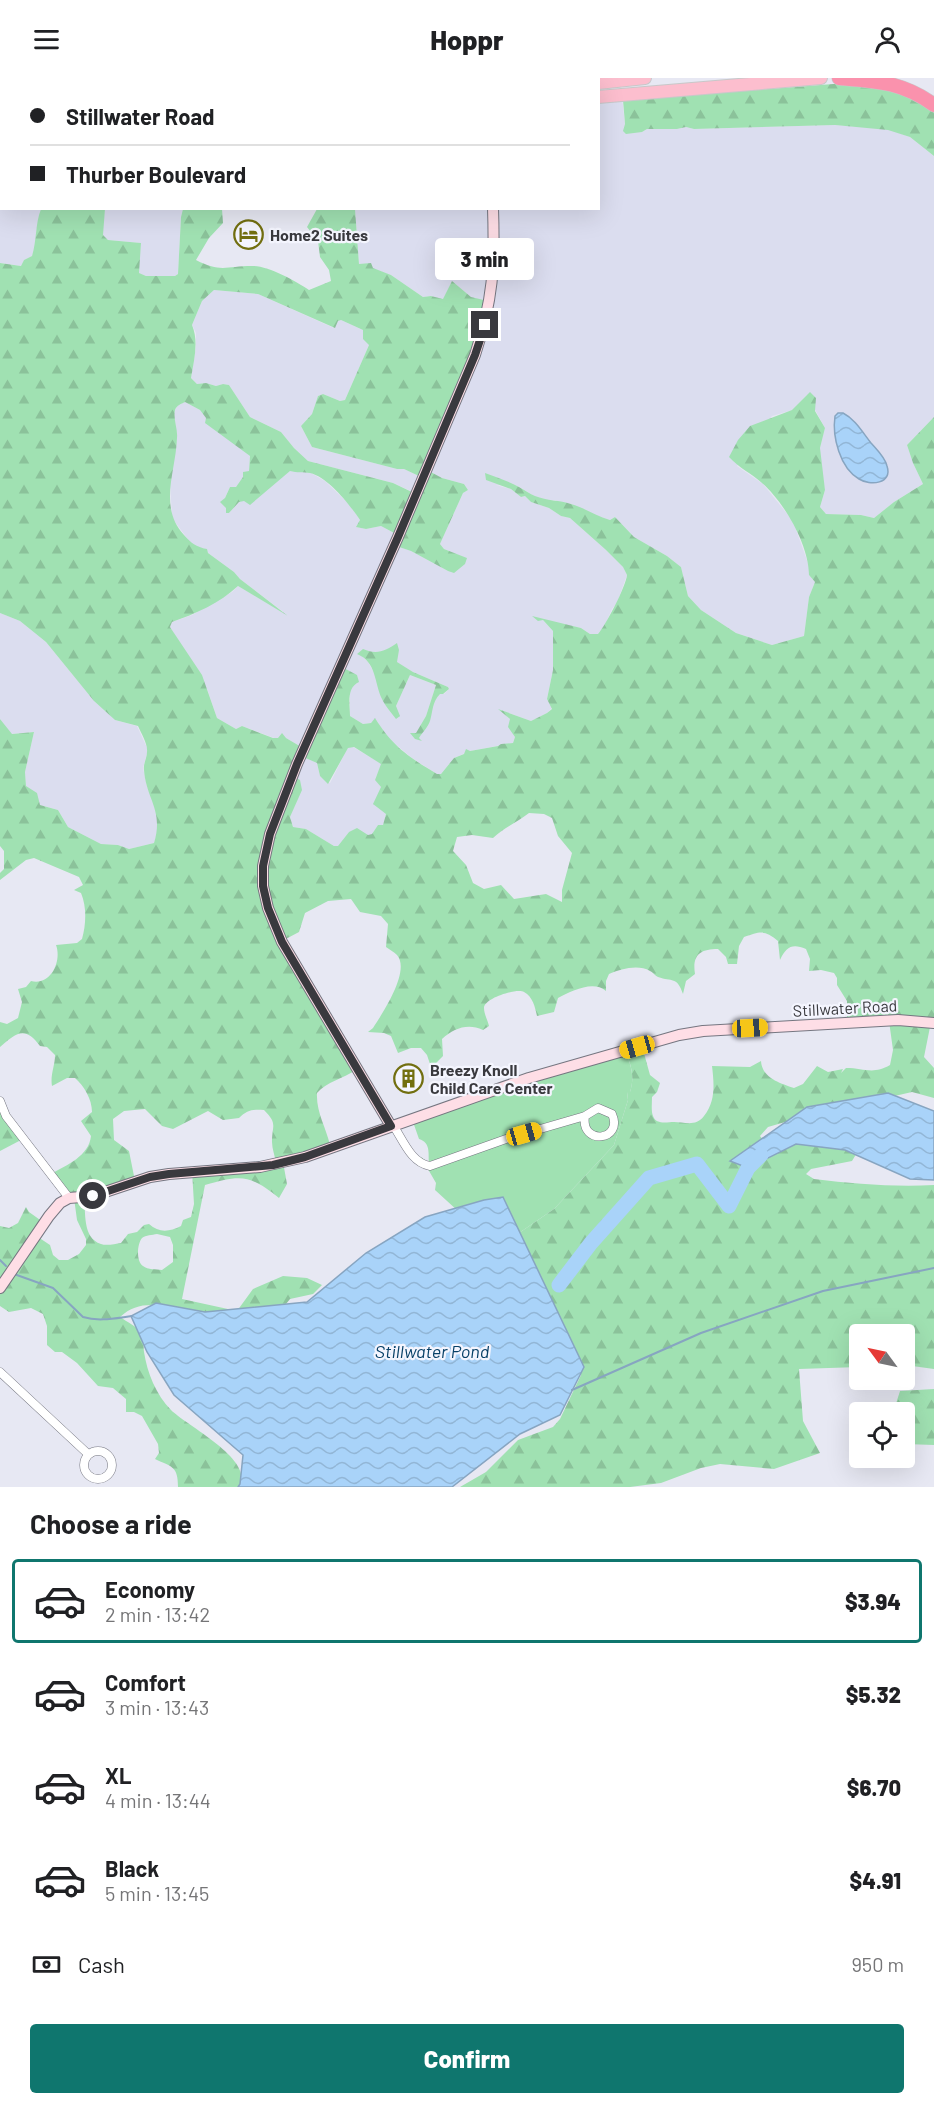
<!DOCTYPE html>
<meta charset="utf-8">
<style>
body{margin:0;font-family:Barlow,sans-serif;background:#f2f2f2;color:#202124;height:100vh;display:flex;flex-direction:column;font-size:22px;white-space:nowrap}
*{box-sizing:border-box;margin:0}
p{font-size:20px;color:#757577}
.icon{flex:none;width:33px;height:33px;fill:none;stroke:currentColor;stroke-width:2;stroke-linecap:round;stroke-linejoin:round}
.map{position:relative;height:1409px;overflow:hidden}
.sheet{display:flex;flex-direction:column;background:#fff;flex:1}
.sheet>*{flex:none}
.banner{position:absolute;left:0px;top:0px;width:600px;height:132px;box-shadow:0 6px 24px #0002;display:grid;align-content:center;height:132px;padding:0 30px;background:#fff}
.needle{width:39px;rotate:303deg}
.buttons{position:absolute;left:849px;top:1246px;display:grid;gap:12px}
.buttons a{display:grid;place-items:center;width:66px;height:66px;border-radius:6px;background:#fff;box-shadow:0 6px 24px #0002;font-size:30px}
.end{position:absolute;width:27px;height:27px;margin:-14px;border:8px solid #39393e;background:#fff;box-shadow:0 0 0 3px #fff}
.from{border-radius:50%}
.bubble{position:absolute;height:42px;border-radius:6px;background:#fff;box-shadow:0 6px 24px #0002;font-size:20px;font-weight:800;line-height:42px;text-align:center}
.car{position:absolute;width:18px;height:36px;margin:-18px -9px;border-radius:8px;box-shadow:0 0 4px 2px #0007;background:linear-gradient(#f5c518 24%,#345 0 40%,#f5c518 0 76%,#345 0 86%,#f5c518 0)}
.banner b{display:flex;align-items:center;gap:21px;height:57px;font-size:22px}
.banner b+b{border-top:2px solid #e0e0e0}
.banner i{width:15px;height:15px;background:#202124}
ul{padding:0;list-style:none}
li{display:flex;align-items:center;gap:18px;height:84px;margin:0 12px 9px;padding:0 18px;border:3px solid transparent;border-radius:6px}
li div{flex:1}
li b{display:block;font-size:22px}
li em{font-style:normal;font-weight:800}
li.on{border-color:#0f766e}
li>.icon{width:54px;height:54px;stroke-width:1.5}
h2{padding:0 30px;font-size:27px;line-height:72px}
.pay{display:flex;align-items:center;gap:15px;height:66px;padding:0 30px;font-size:22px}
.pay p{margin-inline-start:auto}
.button{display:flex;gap:12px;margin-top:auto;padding:12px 30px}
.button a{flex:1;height:69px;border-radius:6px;background:#0f766e;color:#fff;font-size:24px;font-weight:800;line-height:69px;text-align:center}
header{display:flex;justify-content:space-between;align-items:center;height:78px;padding:0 30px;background:#fff;font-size:27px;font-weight:800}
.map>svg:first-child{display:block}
.built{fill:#dbddef;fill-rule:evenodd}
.green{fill:#a0e1b2}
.forest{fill:url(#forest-firs);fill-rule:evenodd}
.water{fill:url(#water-waves);stroke:#87a5c1;stroke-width:1.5}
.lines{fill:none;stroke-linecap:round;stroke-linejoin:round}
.stream{stroke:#87a5c1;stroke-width:2}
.river{stroke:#a9d3f9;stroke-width:15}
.street-casing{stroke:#757680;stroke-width:9}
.secondary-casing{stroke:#757680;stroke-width:12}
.primary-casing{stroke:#c8c8c9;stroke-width:14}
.highway-casing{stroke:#c8c8c9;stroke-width:15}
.street{stroke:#fff;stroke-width:8}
.secondary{stroke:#fedee6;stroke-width:10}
.primary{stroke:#fcbece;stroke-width:12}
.highway{stroke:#fa92ad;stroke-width:14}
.route{stroke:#39393e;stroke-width:8}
.labels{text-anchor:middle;stroke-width:4.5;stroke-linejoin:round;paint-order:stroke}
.poi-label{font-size:16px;font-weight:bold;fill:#39393e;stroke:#f4f5fe;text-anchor:start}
.street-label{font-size:16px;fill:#39393e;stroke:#f4f5fe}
.water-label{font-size:18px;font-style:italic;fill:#074068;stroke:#f4f5fe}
</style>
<header><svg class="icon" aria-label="menu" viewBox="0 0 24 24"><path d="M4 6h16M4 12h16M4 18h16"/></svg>Hoppr<svg class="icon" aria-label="person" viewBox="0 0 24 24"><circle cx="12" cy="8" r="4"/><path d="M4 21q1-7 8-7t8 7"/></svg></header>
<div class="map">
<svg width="934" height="1409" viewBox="0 0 934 1409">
<defs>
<pattern id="forest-firs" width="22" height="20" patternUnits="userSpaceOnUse" patternTransform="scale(1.5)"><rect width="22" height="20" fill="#a0e1b2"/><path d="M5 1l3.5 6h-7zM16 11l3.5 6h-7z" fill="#8bc29a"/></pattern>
<pattern id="water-waves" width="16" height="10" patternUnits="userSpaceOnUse" patternTransform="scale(1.5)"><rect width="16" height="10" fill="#a9d3f9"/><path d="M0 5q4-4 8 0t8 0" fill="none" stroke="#92b6d6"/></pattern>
</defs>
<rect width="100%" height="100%" fill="#e7e8f3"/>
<!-- built -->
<g class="built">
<path d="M168,0h154l1,1 -156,1z"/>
<path d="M622,20l3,26 17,8 5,-3h30l9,-2 8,2 141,-4 53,4 22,8 24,19v261l-27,28 6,18 10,21 -29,18 -20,16 -13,-3 -35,-1 -6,-7 5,-17 -5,-32v-10l5,-20 -18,-33 -14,15 -21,6 -35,50 26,18 30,37 16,45v9l6,7 -6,15 -5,39 -32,9 -36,-12 -35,-23 -13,-14 -7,-29 -14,-11 -33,-19 -19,-20 -5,3 -14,-4 -27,-13 -5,1 -9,-4 -7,1 -14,-5 -16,-10 -22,-1 15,4 10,8 4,-1 6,6 18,6 12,8 9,2 36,32 17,17 4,8 -10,28 -5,6 -7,16 -7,9h-8l-9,-6 -38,-8 10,11v39l-6,29 5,9 -5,5 -16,8 -31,-11 10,9 5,18 -2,6 -43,8 -16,7 -13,16h-4l-25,-16 -24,-20 -13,-19 -4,4 -8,1 -13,-8v-26l4,-6 4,-2 -1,-7 -54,73 -17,-10h-12l-32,-12 -6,3 -19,-11 -10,-29 -37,-62 2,-5 20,-7 40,-23 6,-6 48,28 -46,-35 -6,-7 -26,-19 -2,-4 -10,-2 -6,-5 -18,-24 -2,-38 7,-42 -3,-26 4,-7 7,-3 15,8 6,8 44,38 -1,15 -13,16h-6l-5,11 1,10 3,5 10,-11 32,-16 20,-16 20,3 14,8 27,26 8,13 -3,7 9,2 15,-3 15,8 -2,11 17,6 37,20 18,-13 -22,-9 -4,-5 23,-51 5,-3 -4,-6 -22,-6 -16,-8 45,-173 -19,-16 -9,19 -12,-4 -8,1 -32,-22 -32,-11 -4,-55 243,-1 1,-109zM371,574h13l12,6v4l17,10 35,15 1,2 -5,5 -4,-1 -3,3 -8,18 1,7 -12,17 3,3 -10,-8h5l10,-17 10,-31 -26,-10 -14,31 -15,-9 -5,-21 -8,-14 -6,-6z"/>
<path d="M0,32l2,98 39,1 -5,23 1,8 -5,16 -8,4 -2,6 -22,-3z"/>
<path d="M105,131h78l-2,8 -3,57 -3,2h-29l-8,-3 3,-30 -33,-3 -6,-5z"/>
<path d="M214,212l44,4 76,34 4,-7 3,-1 22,10 6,15 -24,55 -5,1 -17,-7 -5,2 -6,18 -11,12 11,21 85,22h7l17,8 -6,16 -22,-10 -85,-22 -14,-13 -13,-16 -31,-15 -21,-32 -6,-1 -7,2 -10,-3 -9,1 -6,-6 5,-31v-14l-4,-8 10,-24z"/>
<path d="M0,535l20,8 26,21 48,59 21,19 22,6 11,24 -5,18 4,19 8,17 3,27 -4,12 -25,6 -11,-4 -17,-1 -33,-17 -10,-17 -18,-5 -14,-19 -1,-14 9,-40 -23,2 -11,-15z"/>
<path d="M348,669h5l29,17 -7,15 6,8 5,27 -3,11h-5l-6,9 -4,1 -19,-3 -10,14h-5l-28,-17 -13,-2 -3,-10 11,-27 -9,-14 9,-21 16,8 3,13 10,7z"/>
</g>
<!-- green -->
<path class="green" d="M625,972c6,15 10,27 5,42h-3l1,8 -14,45 -60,64 -35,24 -61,-22 -23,-21 1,-7 -15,-26 8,6c-1,-10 2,-20 -10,-24l-7,-20z"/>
<!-- forest -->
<g class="forest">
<path d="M872,3l62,26v49l-24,-19 -22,-7 -53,-5 -141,4 -8,-2 -9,2h-30l-5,3 -16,2 -3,-3 2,-7 -2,-24z"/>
<path d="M41,131h64l-2,26 5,5 33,3 -2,30 7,3h29l3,-2 3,-57 2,-8h39l1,14 -14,15 -13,22c25,13 30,6 56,6 15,-1 44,15 57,24l22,-9 -2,-11 -9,-13 -2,-16 -11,-14 10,-18h38l4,55 12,-1 2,5 18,7 32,22 8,-1 12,3 9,-18 19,16 17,4 -2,12 -59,157 15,8 22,6 4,6 -5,3 -23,51 4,5 23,9 -2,6 -11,9 -6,-2 -37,-20 -18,-6 3,-11 -15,-8 -15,3 -10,-2 4,-7c-10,-15 -32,-43 -50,-47 -7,-1 -13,0 -20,-2l-40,34 -6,-4 -5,1 -10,11h-3v-5l-6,-6 5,-4 5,-11h6l7,-10v-5l6,-1 1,-15 -45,-33 1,-5 -6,-8 -15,-8c-4,2 -8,3 -10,8 -2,9 3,19 2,28 -1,33 -19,69 7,97 7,8 12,12 23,14l1,4 26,19 6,7 48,37 -50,-30c-18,17 -43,28 -66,36l-2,5 32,48 15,43 19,11 6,-3 31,12h5l4,-5 4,5 17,10 37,-82 17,9 2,7c-13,6 -9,22 -9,34l13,8 8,-1 4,-5c18,29 34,39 62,56h4l13,-16 10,-4 2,-5 4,2 28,-5 3,-2 12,-1 2,-6 -7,-10 2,-8 -12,-10 33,12 16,-8 5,-4 -5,-10 6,-29v-39l-10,-11 -5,1 -6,-5 49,12 9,6h8c8,-9 28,-48 29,-59l-4,-8 -17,-17 -36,-32 -9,-2 -12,-8 -18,-6 -6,-6 -4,1 -10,-8 -25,-9 -1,-7c11,4 23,8 34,14 6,3 11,7 16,9 12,5 25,4 36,8 14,4 25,12 39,16l5,-3 19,20 33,19 14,11 7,29 13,14 35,23 36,12 32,-9 5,-39 6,-15 -6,-7c0,-30 -25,-73 -47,-92 -11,-10 -23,-15 -33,-26l9,-17 12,-14 42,-16 18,-18 6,6 -1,13 10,17 -5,20 5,42 -5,17 6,7 35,1 13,3 20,-16 29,-18 -10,-21 -6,-18 27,-28v605l-4,5 -6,30 10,11v30l-22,-6 -113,26 -31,9 -8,9 4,5 48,3 46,7 -6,10 -41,8 -5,5 8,5c40,5 80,8 120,6v184l-29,-4 -1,-30h-44l-1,32 -60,2 4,52 17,32 -46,16 -54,-5 -19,4 -40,15 -31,4h-170l26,-15 32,-32 35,-13 7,-8 21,-44 -2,-17 -60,-125 35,-24 60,-64 14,-45 -1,-8h3c5,-16 1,-27 -5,-42l17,-4 8,29 10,8 -3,9 -5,5c0,6 -1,14 1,19 3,9 14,6 21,6 10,0 22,5 30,-6 12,-15 10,-33 8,-50l38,1 11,-6c1,17 19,22 33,27l9,-4 14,-18 11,6 15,-3 -2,4 5,-5c18,0 27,7 44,-3l3,-15 -4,-29 -42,1v-21l-10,-16v-7l-3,-5 -13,-3 -12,1 1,-12 -4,-10c-14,-6 -20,-2 -26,11l-2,-19c-14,-12 -18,-9 -34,-4l-5,9 -2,18h-9l-2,-7 -8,-8c-18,0 -26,6 -23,25l-9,7 -3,13c-6,-18 -11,-12 -25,-17 -4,-2 -4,-4 -8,-6 -12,-7 -29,-2 -41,3l-3,7v10c-13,-11 -34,0 -48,7l-4,14 -17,4c-2,-9 -4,-19 -13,-24 -7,-4 -40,6 -40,16 0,6 4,13 5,18l-6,4c-15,-7 -29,-2 -41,9l1,17 -9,9 -4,-1 -3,-9 -6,-7h-10l-13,5 -7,-17 -7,-3 -16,-1 5,-4c9,-14 38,-57 24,-73 -3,-3 -8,-6 -11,-8l2,-23 -7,-8 -21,-4 -9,-13 -23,2 -23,12 -6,19 -17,9 74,129c-12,8 -30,12 -39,23 -1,19 9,34 13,52l-47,17 4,22 -8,14c-30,-24 -38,-23 -74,-13l-23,114 55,12 16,-22 30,-13 24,2 15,7 -9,9 -23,5 -12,15 -49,10 -77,-19c-13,0 -22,3 -32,12 7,5 17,9 22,17 3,5 1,12 2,18 3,20 12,43 27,58 16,16 85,50 68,77h-61c0,-21 -6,-20 -23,-28l4,-6 -1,-9 -16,-28 -8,-4h-8v-13l-13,-11 -15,-2 -21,-23 -15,-11h-7l-8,-7v-19l-4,-12 -12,-6 -22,4 -9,-6v-20l3,-5 -3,-4v-51l9,2 9,-5 8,-16 3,5 14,10 -8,13 15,10 3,10 6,5h9l11,-6 7,-9v-6l-9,-19 -3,-22 -23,-24c16,-9 38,-18 40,-38l-10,-15 11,-9c0,-13 -8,-26 -17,-34h-8l-15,8c-2,-11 3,-20 3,-31l-8,-8 -7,-1c-15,-21 -24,-13 -40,1v-25l7,2 11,-6 4,-16 -4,-13 8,-2 5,-6c20,5 31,-20 25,-36l21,-2 5,-4c4,-14 5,-32 -1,-46l-7,-3 9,-5 -4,-8 -45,-19 -8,2 -26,20v-7l4,-4v-18l-4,-5v-127l12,15 22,-2 -9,40 1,14 11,7 3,12 18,5 10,17 33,17 17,1 11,4 25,-6c10,-33 -8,-44 -10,-73 -1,-6 3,-12 3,-18 1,-8 -6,-19 -9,-26l-23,-6 -21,-19 -48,-59 -26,-21 -20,-8v-350l21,3 3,-6 8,-4c5,-16 3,-32 9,-47zM214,212l44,4 77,34 3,-7 3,-1 22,10v9l6,6 -24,55 -5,1 -17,-7 -5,2 -6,18 -11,12 11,21 85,22h7l17,8 -7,16 -21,-10 -85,-22 -14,-13 -13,-16 -31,-15 -21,-32 -6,-1 -7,2 -10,-3 -9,1 -6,-6c3,-18 8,-36 1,-53l10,-24zM354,669l27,17 -6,16 6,7 -8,17 13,10 -3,11h-5l-6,9 -4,1 -11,-7 -8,4 -11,14h-4l-28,-17 -13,-2 -3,-10 12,-27 -2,-10 -8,-4 9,-20 16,7 3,13 8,8 20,-36zM529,735l15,1 8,4 6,18 14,17 -10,37v12l-16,-8 -32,5 -13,-14 -17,4 -11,-6 -7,-18 -13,-14 4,-14 15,-2 21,3c11,-10 24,-16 36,-25zM145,1031l17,17 11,3 35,-18 15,9 16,-2c8,-8 14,-9 25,-8 14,14 8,15 8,32 0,7 3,14 4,21l-84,8 2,33 -3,13 -8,3 -2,6c-12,6 -22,7 -32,-2l-5,1 -7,7 -9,2 -7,9c-6,1 -15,3 -20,1 -19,-6 -15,-32 -17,-48l51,-15 -6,-30 -15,-11 -1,-21 11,-8zM157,1156l13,3 3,8v17l-11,8c-6,-1 -14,0 -19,-4 -7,-5 -6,-22 -1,-28 4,-3 10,-3 15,-4z"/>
<path d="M397,565l2,7 -2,12 16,10 35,15 1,2 -6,5h-3c-8,8 -7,17 -10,27 -2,6 -8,12 -11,17l3,3 -7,-2 -5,-6h6l10,-17 10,-31 -26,-10 -14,31 4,10 -4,3c-5,-7 -11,-13 -14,-20 -8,-16 -5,-37 -25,-45l6,-5c14,6 22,2 34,-6z"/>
<path d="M0,1025l21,37 -21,11z"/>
<path d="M934,1311v56l-29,-1 -1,-31h-11l7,-22z"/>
</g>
<!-- water -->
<g class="water">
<path d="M838,335h5c12,6 20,20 28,30 6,7 14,14 16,23 6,18 -17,20 -28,13 -19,-11 -27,-42 -24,-63z"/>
<path d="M888,1015l46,18v69l-24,-1 -65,-29 -49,-6 -48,24 -18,-7 77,-54z"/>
<path d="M503,1119l81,170 -24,48 -40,19 -68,53h-214l2,-3 3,-29 -69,-60 -27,-43 -16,-36 25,-13 49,9 102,-10 59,-49 59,-36 59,-17z"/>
</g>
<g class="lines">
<!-- stream -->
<g class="stream">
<path d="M0,1182l6,6"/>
<path d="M14,1196l39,14 30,29c16,5 33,1 49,-1"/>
<path d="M572,1312l129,-57 122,-42 111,-23"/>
</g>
<!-- river -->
<path class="river" d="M559,1207l32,-42 58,-65 48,-14 32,42 19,-38 13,-13"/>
<defs>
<g id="street">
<path d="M361,2v-2"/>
<path d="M0,1023l6,15 63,82"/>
<path d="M393,1047c10,15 18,38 37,41l76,-27 79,-23 13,-8 14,6c12,27 -32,32 -27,2"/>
<path d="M0,1294l88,82"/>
<circle cx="98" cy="1387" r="14"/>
</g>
<g id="secondary">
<path d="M391,1048l-109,-184 -14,-34 -5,-22v-20l7,-32 27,-70 101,-227 77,-182c18,-55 20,-89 18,-147"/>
<path d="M0,1210l49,-72 11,-13 9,-5 24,-2 57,-19 19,-3 91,-7 45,-10 224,-79 150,-43 24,-4 195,-11 36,3"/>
</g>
<g id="primary">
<path d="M598,5l47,-5"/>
<path d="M598,19l223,-19"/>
<path d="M0,33h2"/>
</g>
<path id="highway" d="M839,0c37,3 64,4 95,27"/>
</defs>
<!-- street casing -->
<use href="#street" class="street-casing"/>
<!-- secondary casing -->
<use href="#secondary" class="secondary-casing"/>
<!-- primary casing -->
<use href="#primary" class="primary-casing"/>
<!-- highway casing -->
<use href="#highway" class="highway-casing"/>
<!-- street -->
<use href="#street" class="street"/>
<!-- secondary -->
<use href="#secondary" class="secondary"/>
<!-- primary -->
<use href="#primary" class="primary"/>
<!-- highway -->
<use href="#highway" class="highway"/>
</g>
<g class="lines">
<!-- route -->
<path class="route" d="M93,1118l57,-19 19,-3 104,-9 32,-8 86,-31 -109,-184 -14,-34 -5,-22v-20l7,-32 27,-70 101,-227 77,-182 10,-30"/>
</g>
<!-- icons -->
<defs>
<symbol id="hotel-ring" viewBox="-11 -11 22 22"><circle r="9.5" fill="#f4f5fe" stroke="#726f10" stroke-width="1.5"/><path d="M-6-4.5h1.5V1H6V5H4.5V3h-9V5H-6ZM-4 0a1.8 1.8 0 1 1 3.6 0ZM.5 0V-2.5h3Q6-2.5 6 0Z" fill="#726f10"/></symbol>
<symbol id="building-ring" viewBox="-11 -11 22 22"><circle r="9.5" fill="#f4f5fe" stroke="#726f10" stroke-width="1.5"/><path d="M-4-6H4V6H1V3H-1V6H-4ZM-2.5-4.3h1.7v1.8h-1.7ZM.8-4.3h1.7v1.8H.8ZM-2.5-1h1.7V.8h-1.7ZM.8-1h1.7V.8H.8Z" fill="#726f10"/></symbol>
</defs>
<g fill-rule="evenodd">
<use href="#hotel-ring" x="232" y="140" width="33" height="33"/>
<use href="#building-ring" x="392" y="984" width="33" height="33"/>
</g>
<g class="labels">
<!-- poi labels -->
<g class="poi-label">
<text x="270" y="163">Home2 Suites</text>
<text x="430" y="998">Breezy Knoll<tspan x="430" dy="18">Child Care Center</tspan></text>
</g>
<!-- street labels -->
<g class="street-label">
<text transform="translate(845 930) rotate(-3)" y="6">Stillwater Road</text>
</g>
<!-- water labels -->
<g class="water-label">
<text x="432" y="1280">Stillwater Pond</text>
</g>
</g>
</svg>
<div class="buttons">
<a><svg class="needle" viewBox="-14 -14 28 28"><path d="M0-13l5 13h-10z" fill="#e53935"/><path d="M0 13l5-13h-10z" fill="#757577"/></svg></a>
<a><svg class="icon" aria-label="locate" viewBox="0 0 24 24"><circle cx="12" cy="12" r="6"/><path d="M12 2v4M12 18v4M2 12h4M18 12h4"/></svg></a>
</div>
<i class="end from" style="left:93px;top:1118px"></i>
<i class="end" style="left:485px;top:247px"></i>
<div class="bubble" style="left:435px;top:160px;width:99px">3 min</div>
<i class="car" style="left:750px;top:950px;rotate:87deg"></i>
<i class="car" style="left:637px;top:969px;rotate:254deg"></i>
<i class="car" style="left:524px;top:1056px;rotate:74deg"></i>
<div class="banner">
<b><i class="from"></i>Stillwater Road</b>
<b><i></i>Thurber Boulevard</b>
</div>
</div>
<section class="sheet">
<h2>Choose a ride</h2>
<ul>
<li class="on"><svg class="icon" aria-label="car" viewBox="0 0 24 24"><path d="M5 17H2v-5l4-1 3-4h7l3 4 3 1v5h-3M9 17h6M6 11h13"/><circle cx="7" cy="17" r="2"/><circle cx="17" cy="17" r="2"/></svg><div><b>Economy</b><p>2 min · 13:42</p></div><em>$3.94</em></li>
<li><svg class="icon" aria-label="car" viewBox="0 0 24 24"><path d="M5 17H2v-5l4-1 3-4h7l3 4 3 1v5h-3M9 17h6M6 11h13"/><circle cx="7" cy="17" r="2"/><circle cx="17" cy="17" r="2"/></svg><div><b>Comfort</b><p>3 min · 13:43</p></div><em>$5.32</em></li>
<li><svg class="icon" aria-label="car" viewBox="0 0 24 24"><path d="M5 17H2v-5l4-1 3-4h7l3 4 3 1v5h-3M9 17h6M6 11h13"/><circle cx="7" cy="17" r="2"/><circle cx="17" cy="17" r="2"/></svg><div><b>XL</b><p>4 min · 13:44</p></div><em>$6.70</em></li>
<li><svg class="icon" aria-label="car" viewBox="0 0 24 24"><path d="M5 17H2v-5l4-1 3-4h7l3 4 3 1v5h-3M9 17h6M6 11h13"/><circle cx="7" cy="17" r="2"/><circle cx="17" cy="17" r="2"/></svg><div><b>Black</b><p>5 min · 13:45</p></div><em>$4.91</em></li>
</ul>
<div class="pay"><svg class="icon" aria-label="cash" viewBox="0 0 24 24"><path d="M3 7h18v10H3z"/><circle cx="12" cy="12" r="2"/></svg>Cash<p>950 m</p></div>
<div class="button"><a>Confirm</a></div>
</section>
